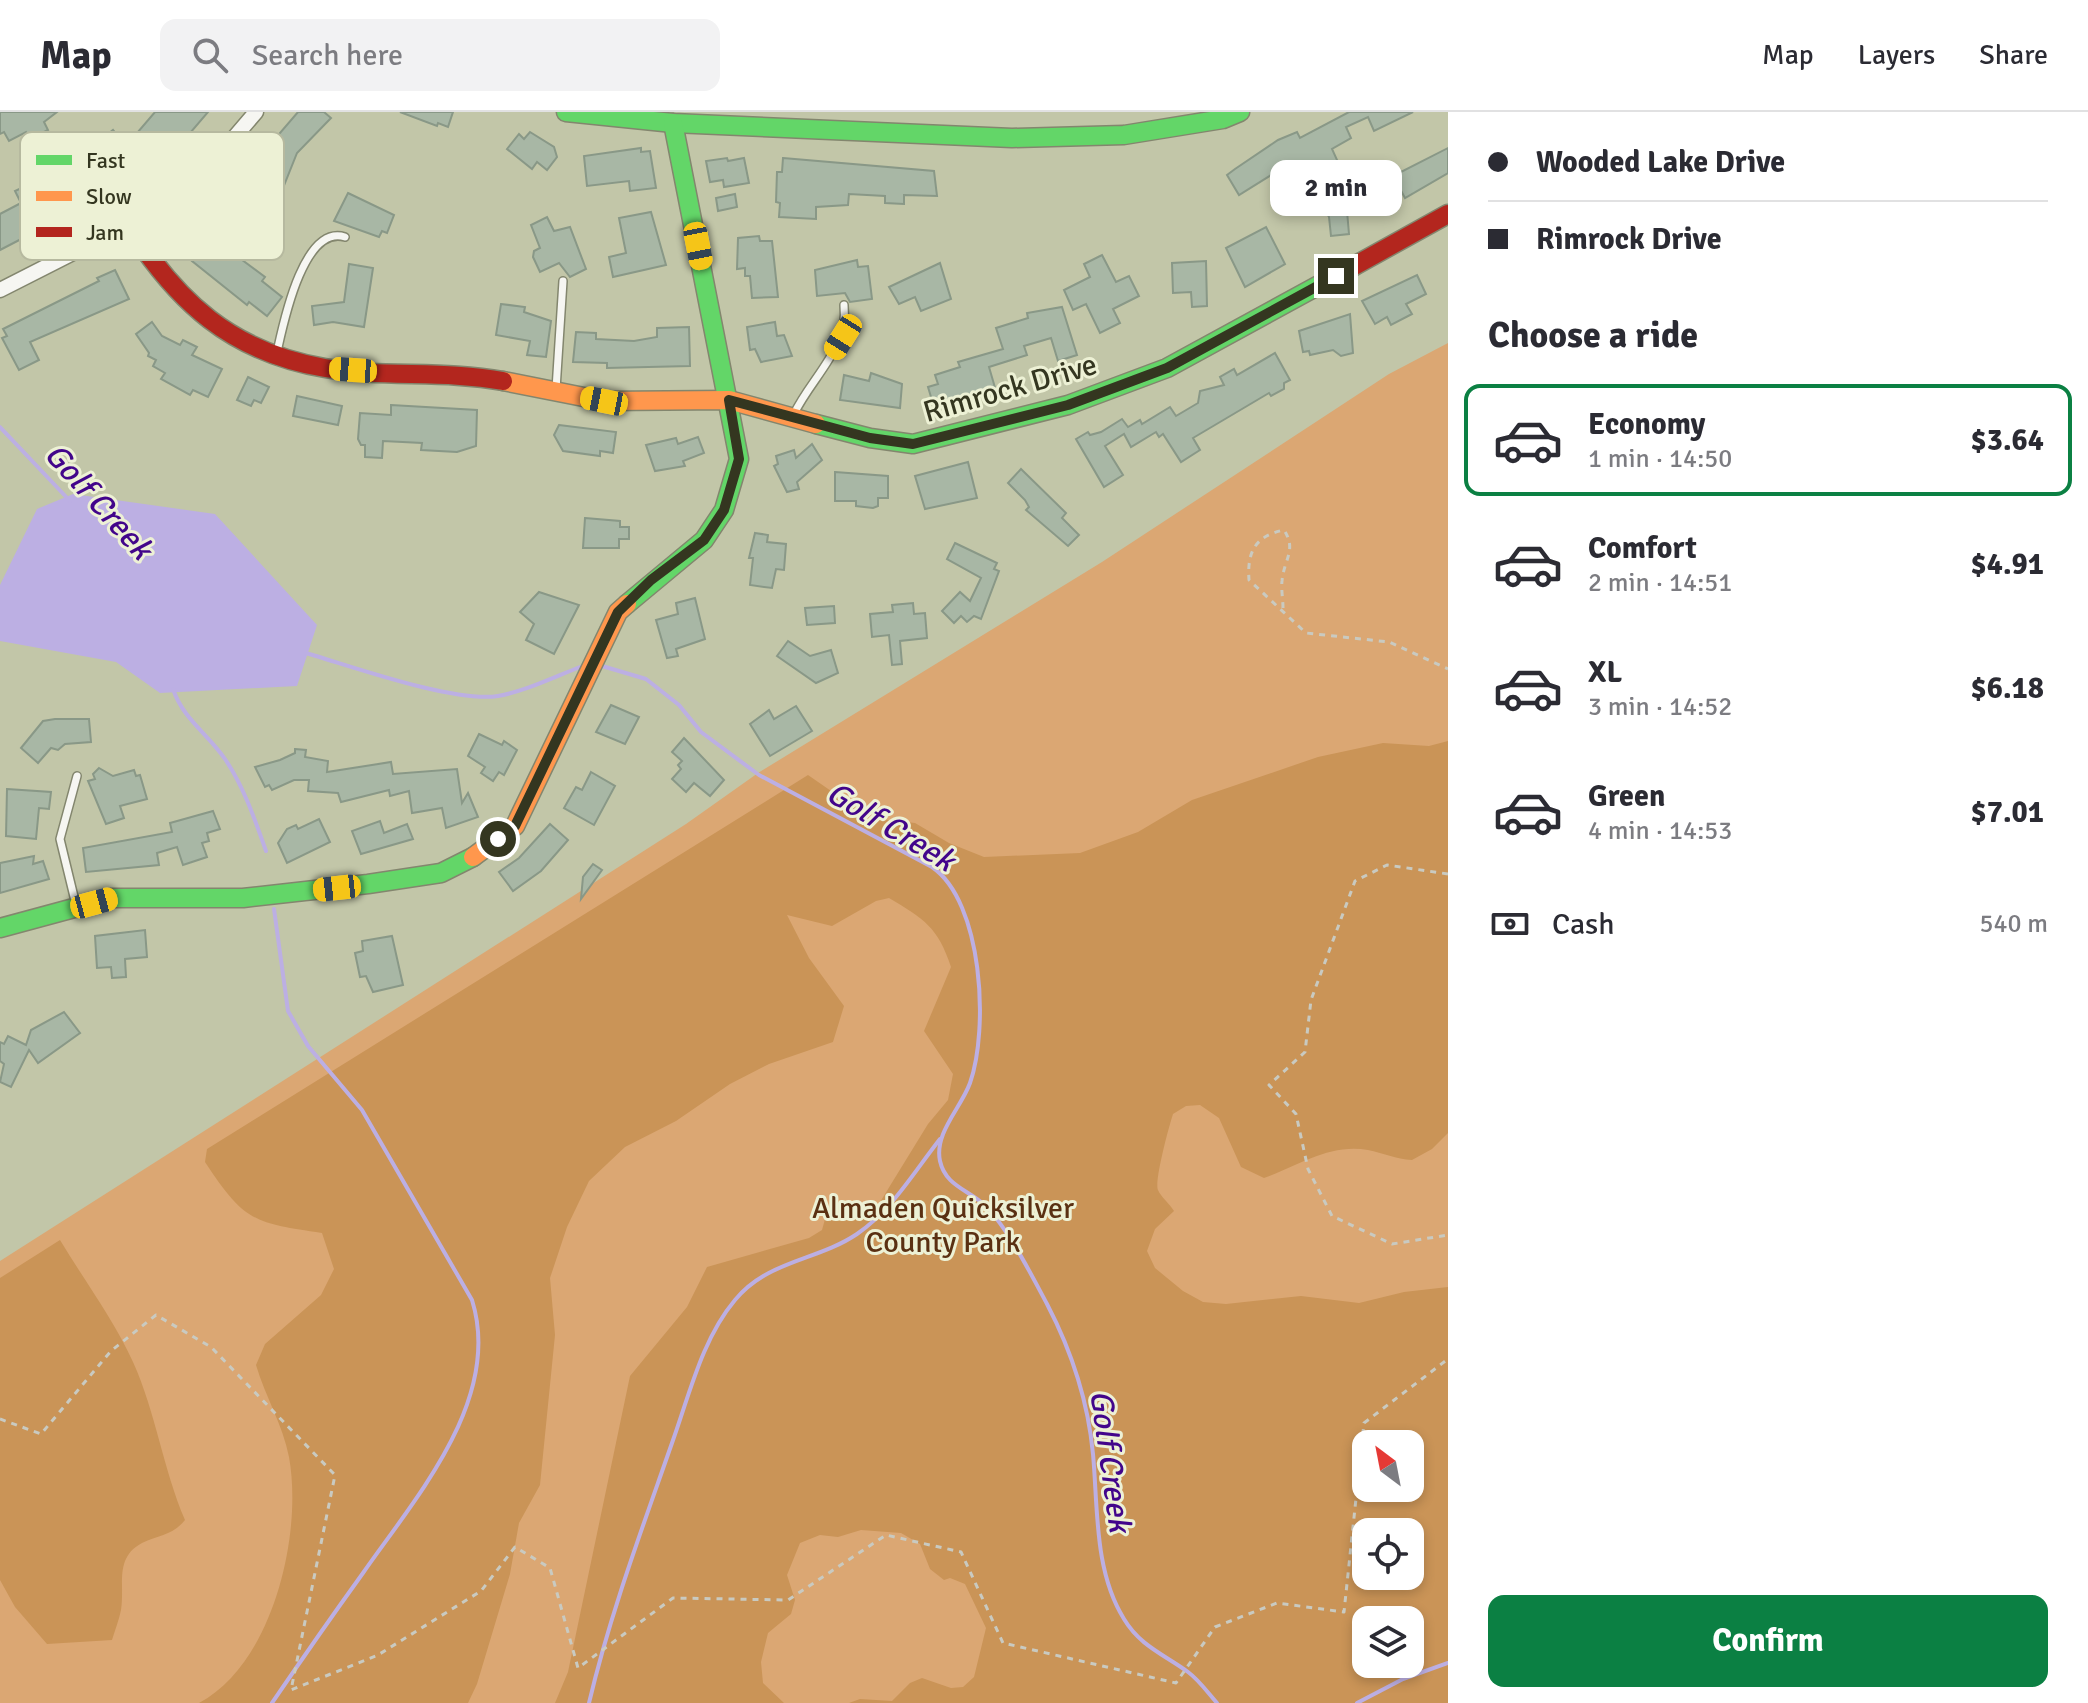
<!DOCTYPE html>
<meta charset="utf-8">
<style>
body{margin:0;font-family:Signika,sans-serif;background:#f2f2f3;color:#2b2b33;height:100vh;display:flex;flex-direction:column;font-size:30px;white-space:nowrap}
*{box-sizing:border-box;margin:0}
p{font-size:26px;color:#7c7c81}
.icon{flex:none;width:44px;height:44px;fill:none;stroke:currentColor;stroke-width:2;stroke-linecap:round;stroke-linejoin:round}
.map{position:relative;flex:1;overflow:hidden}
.panel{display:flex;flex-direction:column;background:#fff;width:640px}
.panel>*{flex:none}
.guide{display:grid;align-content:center;height:176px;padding:0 40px;background:#fff}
.needle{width:52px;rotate:328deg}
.controls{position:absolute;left:1352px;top:1318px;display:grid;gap:16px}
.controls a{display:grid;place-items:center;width:72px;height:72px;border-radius:16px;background:#fff;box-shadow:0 4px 12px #0003;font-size:40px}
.end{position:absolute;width:36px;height:36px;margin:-18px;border:10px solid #343620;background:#fff;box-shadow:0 0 0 4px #fff}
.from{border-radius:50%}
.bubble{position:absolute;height:56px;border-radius:16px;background:#fff;box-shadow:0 4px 12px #0003;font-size:26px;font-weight:700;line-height:56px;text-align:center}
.car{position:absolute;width:24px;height:48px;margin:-24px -12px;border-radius:10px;box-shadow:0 0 6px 2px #0007;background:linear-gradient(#f5c518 24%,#345 0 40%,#f5c518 0 76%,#345 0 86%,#f5c518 0)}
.guide b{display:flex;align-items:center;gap:28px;height:76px;font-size:30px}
.guide b+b{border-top:2px solid #e1e1e2}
.guide i{width:20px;height:20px;background:#2b2b33}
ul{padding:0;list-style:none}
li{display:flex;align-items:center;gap:24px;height:112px;margin:0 16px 12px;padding:0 24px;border:4px solid transparent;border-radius:16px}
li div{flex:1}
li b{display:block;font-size:30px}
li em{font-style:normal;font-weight:700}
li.on{border-color:#0b8043}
li>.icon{width:72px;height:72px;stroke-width:1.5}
h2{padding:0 40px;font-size:36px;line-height:96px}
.pay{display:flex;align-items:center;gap:20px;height:88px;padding:0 40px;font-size:30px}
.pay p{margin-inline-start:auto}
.button{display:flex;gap:16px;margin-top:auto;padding:16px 40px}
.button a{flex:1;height:92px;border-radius:16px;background:#0b8043;color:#fff;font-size:32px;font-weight:700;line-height:92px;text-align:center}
header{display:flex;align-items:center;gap:48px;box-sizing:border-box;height:112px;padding:0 40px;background:#fff;border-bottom:2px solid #e1e1e2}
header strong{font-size:38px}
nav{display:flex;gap:44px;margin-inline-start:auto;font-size:28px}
.search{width:560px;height:72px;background:#f2f2f3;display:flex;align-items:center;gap:20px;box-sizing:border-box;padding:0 28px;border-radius:16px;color:#7c7c81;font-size:30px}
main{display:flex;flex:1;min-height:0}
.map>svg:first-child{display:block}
.green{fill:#dba773;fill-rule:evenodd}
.forest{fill:#ca9457;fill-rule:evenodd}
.water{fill:#bcafe3}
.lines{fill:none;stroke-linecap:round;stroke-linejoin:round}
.stream{stroke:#bcafe3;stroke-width:4}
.building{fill:#a8b7a5;stroke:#899887;stroke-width:2}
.lane-casing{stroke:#83866e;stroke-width:10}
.street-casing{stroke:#83866e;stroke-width:17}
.fast-casing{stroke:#83866e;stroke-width:21}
.slow-casing{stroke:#83866e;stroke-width:21}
.jam-casing{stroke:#83866e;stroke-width:21}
.path{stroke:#c9cac1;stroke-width:3;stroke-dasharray:6 6;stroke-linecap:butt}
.lane{stroke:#f6f6f2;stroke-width:7}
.street{stroke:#f6f6f2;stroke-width:14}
.fast{stroke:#63d668;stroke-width:18}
.slow{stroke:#ff974d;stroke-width:18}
.jam{stroke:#b3261e;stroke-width:18}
.route{stroke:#343620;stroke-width:10}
.labels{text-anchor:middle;stroke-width:6;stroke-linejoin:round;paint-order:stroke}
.street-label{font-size:30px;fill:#343620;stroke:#edf1d5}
.park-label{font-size:30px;fill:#5a3012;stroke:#edf1d5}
.water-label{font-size:32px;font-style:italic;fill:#42058b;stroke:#edf1d5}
.key{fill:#edf1d5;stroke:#b6b99f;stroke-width:2}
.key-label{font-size:22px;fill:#343620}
</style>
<header>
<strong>Map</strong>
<div class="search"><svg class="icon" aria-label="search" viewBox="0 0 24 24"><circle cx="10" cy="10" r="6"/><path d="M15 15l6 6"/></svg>Search here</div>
<nav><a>Map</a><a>Layers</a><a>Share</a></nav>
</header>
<main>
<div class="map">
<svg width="1448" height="1591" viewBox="0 0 1448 1591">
<rect width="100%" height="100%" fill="#c2c6a8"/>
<!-- green -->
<path class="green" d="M1448,231v1360h-1448v-442l686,-437 72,-51 344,-211 287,-188zM1366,1332h44v44h-44zM1366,1420h44v44h-44zM1366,1508h44v44h-44z"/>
<!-- forest -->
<g class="forest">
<path d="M1448,629v392l-16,16 -20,11c-16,-1 -29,-7 -44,-10 -38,-7 -70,16 -104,28l-23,-11 -22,-49 -19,-13 -14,1 -13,8c-4,12 -19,68 -15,76 3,7 12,14 16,21l-19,18 -8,22 8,17 28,23 20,11 23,2 75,-8 58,7 45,-11 44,-5v416h-599l11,-4 32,2 18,-18 12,-5 29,10 12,-1 11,-10 12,-49 -21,-44 -15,-6 -6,2 -14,-11 -10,-25 -19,-11 -40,-3 -23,7 -18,-2 -20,8 -13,32 8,25 -4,14 -23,19 -7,29 2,21 21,20h-229l13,-31 62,-296 57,-69 20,-40 102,-29 13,-8 5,-18 50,-5 51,-83 20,-24 5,-26 -29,-43 27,-64c-13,-40 -27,-48 -62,-69l-13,3 -44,25 -45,-11 22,43 35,48 -11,36 -64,22 -39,20 -54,37 -51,26 -36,34 -22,46 -17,51 5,57 -15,150 -21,38 -9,51 -33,110 -9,19h-269c74,-39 104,-169 90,-246 -6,-32 -24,-61 -33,-92l9,-21 56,-49 13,-26 -12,-36c-69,-10 -78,-12 -117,-71l2,-13 601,-374 62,43 45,5 34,20 35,14 96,-4 58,-21 54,-32 126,-43 65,-14 46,3zM1366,1332h44v44h-44zM1366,1420h44v44h-44zM1366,1508h44v44h-44z"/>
<path d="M60,1128c24,40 54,80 73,122 23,51 30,107 52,158 -12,15 -26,15 -43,23 -28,15 -17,41 -21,67 -2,10 -6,20 -9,30l-65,4 -32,-37 -15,-27v-302z"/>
</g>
<!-- water -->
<path class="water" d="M73,382l142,20 102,111 -20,61 -137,7 -44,-31 -116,-21v-56l37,-76z"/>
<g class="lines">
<!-- stream -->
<g class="stream">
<path d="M0,315l70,74"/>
<path d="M306,541c45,13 148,50 192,43 28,-5 56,-19 82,-29"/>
<path d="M602,554l44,13 33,26 22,27 58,43 173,92c51,35 57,162 38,216 -9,25 -36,50 -30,78 5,23 25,28 41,41 24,20 51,74 66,102 24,46 41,97 46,150 5,54 1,117 31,165 16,27 41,36 64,53 11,8 20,21 29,31"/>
<path d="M173,577c10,30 35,45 52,70 19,28 30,61 41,92"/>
<path d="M272,1591c30,-44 60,-87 91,-130 53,-76 140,-174 109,-273l-110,-190 -54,-64 -20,-35 -14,-102"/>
<path d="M589,1591c21,-89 53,-174 83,-260 17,-47 30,-104 63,-143 33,-40 82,-39 122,-66 35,-24 57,-62 83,-95"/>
<path d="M1357,1591l46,-24 45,-16"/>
</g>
</g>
<!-- building -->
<g class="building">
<path d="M0,0h57l-13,10 4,8 -18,9 -4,-7 -17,9 -5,-9 -4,2z"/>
<path d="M155,0h53l-47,55 -21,-18 -34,27 9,11 -18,15 -5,-6 -22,20 -7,-9 -40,22 4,7 -27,14v-36l21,-11 -6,-12 17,-8 4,8 43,-23 -5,-7 39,-31 13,16z"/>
<path d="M298,0h26l7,6 -34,35 -18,45 -9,4 -27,-26z"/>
<path d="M400,0h53l-5,15 -10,-4 -1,3z"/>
<path d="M1349,0h64l-39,19 -6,-14 -22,10 5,11 -19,11 14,31 18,-3 8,16 -25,18 2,23 -18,2 -2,-19 -10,-18 17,-8 -13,-29 -18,8 -3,-5 -11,5 -2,-6 -50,31 -12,-20 8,-6 43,-29 19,-8 3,6z"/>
<path d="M530,20l24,15 3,10 -10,13 -10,-8 -5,7 -25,-20 12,-15 5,5z"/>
<path d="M641,36v4l9,-1 6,37 -26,3 -1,-10 -42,5 -3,-30z"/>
<path d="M1448,36v25l-43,25 -12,-22z"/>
<path d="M727,46l1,3 16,-3 5,25 -25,4 -1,-7 -13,2 -4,-21z"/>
<path d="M783,46l151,13 3,25 -33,-1v9l-19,-1v-7l-36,-2 -1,11 -32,2v12l-37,-2 1,-14 -4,-1 1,-30h5z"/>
<path d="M348,81l46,22 -7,18 -5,-2 -3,6 -45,-16z"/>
<path d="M735,82l2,13 -19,4 -2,-13z"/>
<path d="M222,100l22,17 -14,22 35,26 -3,4 20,16 -15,19 -18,-14 -2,3 -55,-44 6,-8 -8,-6 3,-3 -16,-12 13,-17 19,14z"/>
<path d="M651,100l15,53 -53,12 -4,-20 17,-4 -7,-35z"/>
<path d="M547,105l7,14 16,-4 16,42 -16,8 -11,-14 -19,9 -7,-15 1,-6 6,-3 -9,-23z"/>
<path d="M1266,115l19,37 -40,23 -19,-39z"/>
<path d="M759,124l1,5h12l6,56 -26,1 -2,-22h-5v-8l-8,1 1,-31z"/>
<path d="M1102,143l14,27 13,-6 10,20 -26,13 7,14 -20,10 -14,-29 -13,6 -9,-20 26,-13 -6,-13z"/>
<path d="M857,148l1,7 10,-1 4,33 -22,3 -5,-9 -28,3 -2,-26z"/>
<path d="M1206,149l1,45 -15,1 -1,-15 -18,1 -1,-30z"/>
<path d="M940,151l11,36 -30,12 -6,-14 -16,7 -10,-17z"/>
<path d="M349,152l24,4 -9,59 -31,-5 -19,3 -2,-19 32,-4z"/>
<path d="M115,158l14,29 -99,43 9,18 -20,10 -17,-32 5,-2 -4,-7 96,-48 -2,-3z"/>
<path d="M1417,163l9,19 -20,10 6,10 -21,11 -4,-8 -12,7 -13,-23z"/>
<path d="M501,192l24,3 -1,5 27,9 -5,36 -19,-2 3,-14 -34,-6z"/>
<path d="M1062,195l15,48 -19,6 -7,-23 -27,8 3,9 -38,12 7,24 -62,16 -6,-20 10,-3 -3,-9 25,-8 -2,-5 45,-13 -7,-21 32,-10 -1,-5z"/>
<path d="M1350,202l3,39 -12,3 -8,-6 -23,5 -1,-4 -6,1 -4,-21z"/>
<path d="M152,210l10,14 18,9 3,-5 14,7 -5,8 30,14 -14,28 -15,-7 -3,5 -29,-16 4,-6 -12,-7 3,-6 -8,-4 1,-3 -13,-19z"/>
<path d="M775,210l2,14 7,-1 8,21 -31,6 -6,-13 -5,1 -3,-23z"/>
<path d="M689,215l1,39 -83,2v-5l-34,-1 3,-30 20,1v6l38,2 23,-4v-9z"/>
<path d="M1275,241l15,27 -6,3v6l-13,7 -2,-3 -76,45 7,12 -19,12 -18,-28 -4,3 -3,-5 -25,15 -7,-13 -19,12 18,29 -19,12 -28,-48 12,-7 2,3 11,-3 21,-13 6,8 12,-7 2,4 28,-17 6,9 22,-13 2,-12 24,-6 -4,-8 14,-8 3,6z"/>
<path d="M871,261l31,11 -2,24 -60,-8 4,-25 25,6z"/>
<path d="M248,265l21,10 -8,16 -7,-3 -3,6 -14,-6z"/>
<path d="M297,284l45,10 -4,19 -45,-9z"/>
<path d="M391,293l86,5 -1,36 -19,6 -36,-2 1,-7 -39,-2 -1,17 -17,-1v-12h-4l-3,-6 2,-26 31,2z"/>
<path d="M559,313l57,7 -3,21 -13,-2v5l-37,-5 -9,-16z"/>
<path d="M698,325l6,16 -21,8 2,5 -30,5 -9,-26 30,-7 2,6z"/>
<path d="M812,332l10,16 -25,22 2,7 -12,3 -13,-26 4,-2 -2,-8 18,-6 2,8z"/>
<path d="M968,350l9,36 -52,11 -10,-33z"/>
<path d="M1021,357l45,44 -4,5 17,17 -11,11 -42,-36 3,-3 -4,-7 -17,-17z"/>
<path d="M835,360l53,4v22h-10v8l-5,2 -17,-2v-5h-21z"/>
<path d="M585,406l35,3v6h9v12h-10v9h-36z"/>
<path d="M755,421l13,2 -1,7 19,2 -2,26 -8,-1 -4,19 -22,-3 3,-27h-4z"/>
<path d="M955,431l42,20 -3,6 5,2 -18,48 -7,-3 -7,6 -6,-6 -7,7 -12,-12 18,-19 10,9 11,-23 -34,-19z"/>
<path d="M539,480l40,13 -25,49 -28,-14 8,-16 -14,-12z"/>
<path d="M695,486l10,41 -29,10 2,7 -11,2 -11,-38 22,-6 -2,-11z"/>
<path d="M913,491l1,11 11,-1 2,25 -27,3 2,23 -10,1 -3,-30 -17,2 -2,-23 23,-2 -1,-7z"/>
<path d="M834,494l1,17 -28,2 -2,-17z"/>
<path d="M788,529l22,15 21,-6 7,23 -22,10 -39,-27z"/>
<path d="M611,593l28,12 -14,27 -29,-12z"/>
<path d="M796,594l16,25 -42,25 -20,-32 19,-14 5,9z"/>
<path d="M55,607h34l2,23 -26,2 -7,6 -7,-2 -13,15 -17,-15 22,-27z"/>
<path d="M479,622l23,11 2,-4 13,9 -13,25 -5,-3 -6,9 -12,-8 4,-6 -17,-11z"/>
<path d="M684,626l40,42 -14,16 -16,-13 -8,9 -14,-13 9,-10 -3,-4 4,-4 -10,-9z"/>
<path d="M295,637l11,1 -1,7 23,4 -1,11 64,-10 2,12 64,-5 5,34 6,-10 10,24 -32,11 -4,-20 -30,5 -3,-22 -19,5 -1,-6 -48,12 -3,-9 -30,-2 1,-11h-15l-22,10 -3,-5 -4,2 -10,-20 25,-7 15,-7z"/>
<path d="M99,656l14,8 21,-6 2,6 4,-1 7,24 -27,7 4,12 -18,6 -18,-43 7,-2 -2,-5z"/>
<path d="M591,660l24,14 -21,39 -30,-17 12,-21 6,3z"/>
<path d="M7,677l44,3 -2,17 -10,-1 -3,31 -30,-3z"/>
<path d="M213,699l7,18 -13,4 2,8 -7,2 5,14 -24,8 -6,-18 -20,6 2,12 -73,7 -3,-24 89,-16 -2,-9z"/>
<path d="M319,707l11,23 -43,21 -9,-20 9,-14 9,-4 2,4z"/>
<path d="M380,709l4,12 23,-9 6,15 -52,15 -9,-23z"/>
<path d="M550,712l18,16 -27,31 -28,20 -14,-19 20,-14z"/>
<path d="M34,744l-1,8 10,-3 6,18 -49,14v-30z"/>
<path d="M593,752l9,6 -21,29 2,-22z"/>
<path d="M145,818l2,27 -22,2 1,18 -14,1 -1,-11 -14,1 -2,-32z"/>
<path d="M392,824l11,49 -30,7 -7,-16 -6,1 -5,-24 8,-2 -1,-10z"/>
<path d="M64,900l16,21 -42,30 -9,-13 -18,37 -11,-5 4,-18 -4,-3v-19l4,2 4,-8 18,9 5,-15z"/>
</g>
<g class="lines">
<defs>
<g id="lane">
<path d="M277,240c6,-27 26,-128 68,-115"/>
<path d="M556,277l7,-108"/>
<path d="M794,302c17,-36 55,-66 50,-109"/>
<path d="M76,793l-16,-66 17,-63"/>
</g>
<path id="street" d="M0,178l128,-65 69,-44 59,-69"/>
<g id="fast">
<path d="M566,0l107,11 339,15 112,-3 99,-16 17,-7"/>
<path d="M816,312l54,14 43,6 155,-39 99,-37 187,-102"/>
<path d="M627,492l77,-64 20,-30 15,-51 -66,-336"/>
<path d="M0,816l111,-30h132l125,-14 73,-11 32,-16"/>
</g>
<g id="slow">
<path d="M503,269l101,20 125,-1 87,24"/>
<path d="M473,745l42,-31 103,-214 9,-8"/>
</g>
<g id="jam">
<path d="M128,113c49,77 103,127 197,143 58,10 119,2 178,13"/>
<path d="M1354,154l94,-52"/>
</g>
</defs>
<!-- lane casing -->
<use href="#lane" class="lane-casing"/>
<!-- street casing -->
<use href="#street" class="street-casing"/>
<!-- fast casing -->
<use href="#fast" class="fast-casing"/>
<!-- slow casing -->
<use href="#slow" class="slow-casing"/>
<!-- jam casing -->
<use href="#jam" class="jam-casing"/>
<!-- path -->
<g class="path">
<path d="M1283,496c0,-9 -2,-19 -1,-27 2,-22 15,-31 2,-51 -29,6 -37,22 -35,50l57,53 83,9 59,27"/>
<path d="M1448,762l-61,-9 -32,16 -44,119 -6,52 -36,33 27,29 12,55 24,47 60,28 56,-9"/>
<path d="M0,1307l41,15 70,-83 45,-36 55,32 124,128 -44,215 87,-35 103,-64 34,-44 35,21 28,100 95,-70 115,2 98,-65 75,17 42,91 173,40 39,-56 62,-24 67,9 20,-189 84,-64"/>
</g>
<!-- lane -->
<use href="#lane" class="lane"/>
<!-- street -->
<use href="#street" class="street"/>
<!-- fast -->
<use href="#fast" class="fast"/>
<!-- slow -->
<use href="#slow" class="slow"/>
<!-- jam -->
<use href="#jam" class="jam"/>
</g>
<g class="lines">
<!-- route -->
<path class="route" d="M498,727l17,-13 103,-214 33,-32 53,-40 20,-30 15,-51 -10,-59 141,38 43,6 155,-39 99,-37 169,-92"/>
</g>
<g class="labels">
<!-- street labels -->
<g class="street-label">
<text transform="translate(1010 276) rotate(-16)" y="10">Rimrock Drive</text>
</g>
<!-- park labels -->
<g class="park-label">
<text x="943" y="1106">Almaden Quicksilver<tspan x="943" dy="34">County Park</tspan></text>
</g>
<!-- water labels -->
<g class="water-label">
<text transform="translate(99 389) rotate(48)" y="11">Golf Creek</text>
<text transform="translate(891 714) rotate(31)" y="11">Golf Creek</text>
<text transform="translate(1111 1349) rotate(82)" y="11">Golf Creek</text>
</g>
</g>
<!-- legend -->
<rect x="20" y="20" width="264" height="128" rx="12" class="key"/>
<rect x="36" y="43" width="36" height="10" fill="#63d668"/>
<rect x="36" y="79" width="36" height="10" fill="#ff974d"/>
<rect x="36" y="115" width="36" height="10" fill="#b3261e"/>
<g class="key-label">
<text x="86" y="56">Fast</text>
<text x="86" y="92">Slow</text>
<text x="86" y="128">Jam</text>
</g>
</svg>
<div class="controls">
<a><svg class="needle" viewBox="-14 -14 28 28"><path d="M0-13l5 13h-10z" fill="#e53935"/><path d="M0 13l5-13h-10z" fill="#7c7c81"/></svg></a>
<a><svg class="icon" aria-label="locate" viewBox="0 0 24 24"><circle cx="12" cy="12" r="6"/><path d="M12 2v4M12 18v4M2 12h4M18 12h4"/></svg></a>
<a><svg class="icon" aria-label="layers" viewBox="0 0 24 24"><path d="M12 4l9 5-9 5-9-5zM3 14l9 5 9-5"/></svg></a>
</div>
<i class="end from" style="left:498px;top:727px"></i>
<i class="end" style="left:1336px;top:164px"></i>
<div class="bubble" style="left:1270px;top:48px;width:132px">2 min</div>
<i class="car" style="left:698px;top:134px;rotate:169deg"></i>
<i class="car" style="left:843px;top:225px;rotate:212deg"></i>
<i class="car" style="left:353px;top:258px;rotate:274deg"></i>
<i class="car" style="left:604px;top:289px;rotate:281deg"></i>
<i class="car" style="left:337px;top:776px;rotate:264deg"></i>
<i class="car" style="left:94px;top:791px;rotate:75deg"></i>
</div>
<section class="panel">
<div class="guide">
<b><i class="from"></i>Wooded Lake Drive</b>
<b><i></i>Rimrock Drive</b>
</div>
<h2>Choose a ride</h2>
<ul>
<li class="on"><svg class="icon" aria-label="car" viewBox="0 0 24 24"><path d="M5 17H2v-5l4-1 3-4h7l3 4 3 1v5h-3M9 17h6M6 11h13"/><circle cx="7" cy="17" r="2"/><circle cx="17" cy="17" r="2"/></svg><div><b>Economy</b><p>1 min · 14:50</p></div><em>$3.64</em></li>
<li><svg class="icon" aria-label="car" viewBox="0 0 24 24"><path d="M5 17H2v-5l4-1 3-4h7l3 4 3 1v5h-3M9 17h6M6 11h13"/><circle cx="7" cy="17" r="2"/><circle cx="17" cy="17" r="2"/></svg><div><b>Comfort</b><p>2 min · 14:51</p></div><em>$4.91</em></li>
<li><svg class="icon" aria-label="car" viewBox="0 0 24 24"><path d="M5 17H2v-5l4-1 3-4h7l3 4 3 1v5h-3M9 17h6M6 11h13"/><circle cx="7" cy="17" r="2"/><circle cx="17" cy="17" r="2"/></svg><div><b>XL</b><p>3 min · 14:52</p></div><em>$6.18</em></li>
<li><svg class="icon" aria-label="car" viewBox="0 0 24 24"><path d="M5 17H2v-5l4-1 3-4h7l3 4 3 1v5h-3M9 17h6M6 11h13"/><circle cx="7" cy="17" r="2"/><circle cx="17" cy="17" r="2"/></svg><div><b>Green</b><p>4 min · 14:53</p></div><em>$7.01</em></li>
</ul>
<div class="pay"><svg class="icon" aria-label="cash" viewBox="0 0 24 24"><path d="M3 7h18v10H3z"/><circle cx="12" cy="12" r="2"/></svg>Cash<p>540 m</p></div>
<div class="button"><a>Confirm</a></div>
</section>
</main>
